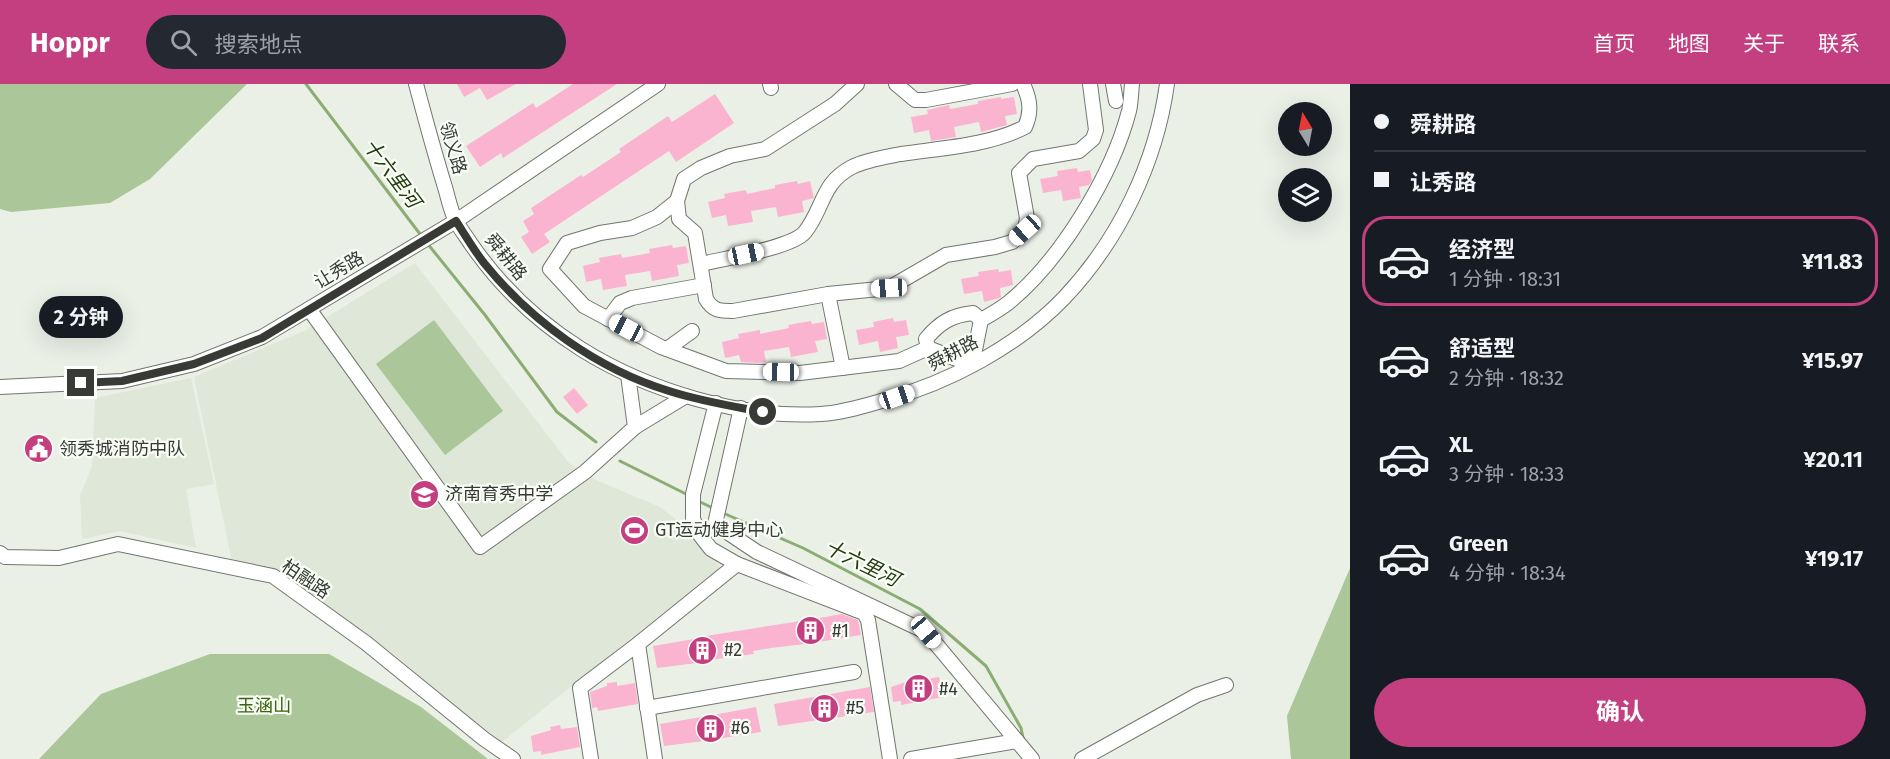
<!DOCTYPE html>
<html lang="zh">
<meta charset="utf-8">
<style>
body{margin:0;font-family:"Fira Sans","Noto Sans SC",sans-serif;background:#242831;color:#f1f3f6;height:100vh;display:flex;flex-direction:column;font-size:22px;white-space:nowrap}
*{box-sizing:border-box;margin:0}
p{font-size:20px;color:#9ea1a6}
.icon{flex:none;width:33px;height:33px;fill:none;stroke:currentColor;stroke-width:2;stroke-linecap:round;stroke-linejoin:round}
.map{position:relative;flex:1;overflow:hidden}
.side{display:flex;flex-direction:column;background:#171b24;width:540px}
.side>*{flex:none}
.hud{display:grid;align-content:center;height:132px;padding:0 24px;background:#171b24}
.needle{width:39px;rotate:350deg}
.controls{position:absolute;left:1278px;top:18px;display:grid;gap:12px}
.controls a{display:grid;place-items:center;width:54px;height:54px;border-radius:50%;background:#171b24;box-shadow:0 6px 24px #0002;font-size:30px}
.end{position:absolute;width:27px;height:27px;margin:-14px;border:8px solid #383a36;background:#fff;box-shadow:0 0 0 3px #fff}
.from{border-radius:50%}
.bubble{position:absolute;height:42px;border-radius:21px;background:#171b24;box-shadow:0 6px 24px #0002;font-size:20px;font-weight:700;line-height:42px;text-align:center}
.car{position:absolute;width:18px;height:36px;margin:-18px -9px;border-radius:8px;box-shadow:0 0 4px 2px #0007;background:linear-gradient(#fff 24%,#345 0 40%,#fff 0 76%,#345 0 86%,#fff 0)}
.hud b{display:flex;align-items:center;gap:21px;height:57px;font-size:22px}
.hud b+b{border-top:2px solid #363941}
.hud i{width:15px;height:15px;background:#f1f3f6}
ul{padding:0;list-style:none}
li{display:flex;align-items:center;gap:18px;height:90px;margin:0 12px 9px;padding:0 12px;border:3px solid transparent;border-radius:24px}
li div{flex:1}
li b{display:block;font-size:22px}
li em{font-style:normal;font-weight:700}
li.current{border-color:#c43f80}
li>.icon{width:54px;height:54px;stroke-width:1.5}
.primary-button{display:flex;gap:12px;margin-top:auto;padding:12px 24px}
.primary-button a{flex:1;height:69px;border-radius:36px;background:#c43f80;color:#fff;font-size:24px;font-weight:700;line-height:69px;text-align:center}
header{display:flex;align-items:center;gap:36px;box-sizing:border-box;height:84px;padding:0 30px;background:#c43f80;color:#fff}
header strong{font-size:28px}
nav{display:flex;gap:33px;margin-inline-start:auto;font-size:21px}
.search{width:420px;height:54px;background:#242831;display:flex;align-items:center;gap:15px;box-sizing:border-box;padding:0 21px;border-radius:33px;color:#9ea1a6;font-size:22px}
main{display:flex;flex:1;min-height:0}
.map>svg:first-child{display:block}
.built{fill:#dee7d8}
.green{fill:#abc699}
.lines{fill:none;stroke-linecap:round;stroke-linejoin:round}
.stream{stroke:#8bad73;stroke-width:3}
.building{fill:#fbb4d0}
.minor-casing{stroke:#71766e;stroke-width:16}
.minor{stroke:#fff;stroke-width:14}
.route{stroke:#383a36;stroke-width:8}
.labels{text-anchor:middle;stroke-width:4.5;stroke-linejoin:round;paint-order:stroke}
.street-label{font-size:18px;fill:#383a36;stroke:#f8fef5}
.poi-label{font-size:18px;fill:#383a36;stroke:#f8fef5;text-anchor:start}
.park-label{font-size:18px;fill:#39630e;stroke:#f8fef5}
.water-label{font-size:20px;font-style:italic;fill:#233a10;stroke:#f8fef5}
</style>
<header>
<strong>Hoppr</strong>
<div class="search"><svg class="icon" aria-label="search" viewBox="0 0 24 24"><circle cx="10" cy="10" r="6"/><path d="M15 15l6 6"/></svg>搜索地点</div>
<nav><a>首页</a><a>地图</a><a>关于</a><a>联系</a></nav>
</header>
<main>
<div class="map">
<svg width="1350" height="675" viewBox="0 0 1350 675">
<rect width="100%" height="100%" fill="#ebf0e7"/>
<!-- built -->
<g class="built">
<path d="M415,179l154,200 29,18 62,26 36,27 24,33 -218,175 -42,-31 -67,-58 -68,-49 -93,-42 -38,-185 112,-47z"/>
<path d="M191,294l23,106 -28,5 10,59 -76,-17 -38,8 -2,-43 12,-30 3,-68z"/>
</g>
<!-- green -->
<g class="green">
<path d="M0,0h247l-97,95 -40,24 -99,9 -11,-3z"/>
<path d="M434,236l69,91 -58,44 -69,-91z"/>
<path d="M1350,484v191h-59l-4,-43z"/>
<path d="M210,570h119l92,53 67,52h-449l62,-65z"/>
</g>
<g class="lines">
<!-- stream -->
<g class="stream">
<path d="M306,0l117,154"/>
<path d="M427,159l58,72 72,97 39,30"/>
<path d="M620,377l68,34"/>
<path d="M696,416l19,9"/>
<path d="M723,429l80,35 117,61 66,57 35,62 3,14"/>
</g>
</g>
<!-- building -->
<g class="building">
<path d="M457,0h59l-29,16 -7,-12 -16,9z"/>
<path d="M573,0h44l-114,74 -2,-5 -21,14 -14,-21 67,-43 3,5z"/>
<path d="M715,10l19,29 -58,39 -7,-11 -125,83 6,8 -18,12 -11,-17 8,-5 -6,-11 11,-7 -3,-6 50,-33 2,2 38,-25 -2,-3 49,-33 4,6z"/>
<path d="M1001,13v2l13,-2 3,17 -12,2 2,9 -26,7 -2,-10 -25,5 2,10 -25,4 -2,-11 -15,3 -3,-16 17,-3 -1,-4 22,-5 1,4 28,-5v-3z"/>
<path d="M1077,84l1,4 12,-2 2,10 -3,5 -10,2 2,11 -18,3 -2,-11 -18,3 -3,-14 18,-3 -1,-5z"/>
<path d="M797,97l1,3 12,-3 4,17 -12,3 2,11 -26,5 -2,-10 -25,4 2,11 -25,4 -2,-11 -14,3 -4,-16 17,-4 -1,-4 22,-4 1,4 28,-6v-3z"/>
<path d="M672,161l1,3 13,-2 3,17 -12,2 2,11 -27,5 -2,-10 -25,4 2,11 -24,4 -2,-11 -15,3 -3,-16 17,-4 -1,-4 22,-4 1,4 28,-5 -1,-4z"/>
<path d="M998,185l1,3 12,-2 2,15 -13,3 1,9 -2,1 -15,4 -2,-11 -18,3 -3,-15 18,-3 -1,-4z"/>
<path d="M893,234l1,4 12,-2 3,15 -13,2 2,11 -18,4 -2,-11 -19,4 -3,-15 18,-3 -1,-5z"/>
<path d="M811,237l1,3 12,-2 3,17 -12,2 3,11 -27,5 -2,-10 -25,4 2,11 -7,1 -18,-1 -2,-7 -14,3 -3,-16 17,-4 -1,-4 22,-4v4l29,-6 -1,-3z"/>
<path d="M574,304l14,17 -11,9 -14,-17z"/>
<path d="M842,530l16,6 3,15 -43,7 -4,-23z"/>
<path d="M813,535l-8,25 -34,4 -18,3 1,3 -44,6 -4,-24z"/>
<path d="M706,553l-9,26 -40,5 -4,-22z"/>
<path d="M920,591l1,5 18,-3 1,4 4,-1 2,11 -4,1 1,5 -42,8v-4l-8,1 -2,-15 20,-7 -1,-3z"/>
<path d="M617,598v4l18,-3 3,21 -40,7 -1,-4 -5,1 -2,-16 17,-6v-3z"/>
<path d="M870,603l4,25 -96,14 -4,-22z"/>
<path d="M756,623l5,25 -44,7 -4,-24z"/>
<path d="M713,631l-9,26 -40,5 -4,-22z"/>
<path d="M560,641l1,4 16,-2 3,20 -39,8v-4l-8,1 -2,-16 20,-6 -1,-3z"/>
</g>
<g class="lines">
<defs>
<g id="minor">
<path d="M416,0c9,34 18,67 28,100 4,12 6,26 12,37 4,8 10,15 15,23 29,42 67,78 110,105 67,42 161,70 240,65 21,-1 43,-8 64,-14 63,-17 133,-54 179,-102 55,-58 92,-135 103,-214"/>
<path d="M770,0l1,4"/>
<path d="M857,0l-22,20 -70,45 -35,7 -29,12 -17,11 -7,22 -20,16 -25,11 -32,5 -33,10 -17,26 34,37 77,41 65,24 74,2 99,-12 29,-13 -2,-9c13,-16 26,-24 47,-26l8,7c9,-5 18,-10 27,-17 52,-42 104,-127 121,-192 2,-8 2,-18 3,-27"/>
<path d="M896,0l19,16h11l86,-16"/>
<path d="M1113,0l3,17"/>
<path d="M677,117l2,18 16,14 11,66c7,12 14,12 27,12l95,-17 61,-6 57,-33 49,-8 17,-5 13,-12 2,-12 -8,-45 14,-14 46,-8 14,-12 3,-9 -6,-46"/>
<path d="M701,180c21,-5 91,-16 104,-32 19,-24 16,-49 47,-65 14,-7 34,-10 49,-13 41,-6 87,-8 124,-27 7,-15 5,-28 -2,-43"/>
<path d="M828,210l15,74"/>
<path d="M309,225l171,238 105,-75 50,-45 -7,-52"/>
<path d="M608,235l12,-16 12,-5 72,-13"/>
<path d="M928,264l44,17 9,-45"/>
<path d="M667,265l25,-18"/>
<path d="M0,303l122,-6 72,-17 68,-27 194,-116 202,-137"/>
<path d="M741,324l-26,116 42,28 169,80 106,127"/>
<path d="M635,343l51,-31"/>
<path d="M0,469l5,4 54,1 59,-14 155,32 93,67 118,96 29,20"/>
<path d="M737,480l127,49 4,7 22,139"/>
<path d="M647,624l207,-36"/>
<path d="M591,675l-11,-71 58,-44"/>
<path d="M655,675l-17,-115 99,-80 -26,-15 -11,-14 -7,-16v-25l23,-91"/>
<path d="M911,675l106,-18"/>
<path d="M1082,675l115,-64 29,-10"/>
</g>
</defs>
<!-- minor casing -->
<use href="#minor" class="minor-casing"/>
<!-- minor -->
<use href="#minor" class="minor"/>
</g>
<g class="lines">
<!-- route -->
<path class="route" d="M81,299l41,-2 72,-17 68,-26 194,-117c9,14 18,29 28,42 47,58 113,106 185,128 31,10 62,15 94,21"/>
</g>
<!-- icons -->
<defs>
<symbol id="civic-disc" viewBox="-11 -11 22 22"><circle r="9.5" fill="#c43f80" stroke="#f8fef5"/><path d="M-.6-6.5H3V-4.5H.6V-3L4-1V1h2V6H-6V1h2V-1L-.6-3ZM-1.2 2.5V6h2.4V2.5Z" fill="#fff"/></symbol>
<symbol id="school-disc" viewBox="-11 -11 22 22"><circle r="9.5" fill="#c43f80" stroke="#f8fef5"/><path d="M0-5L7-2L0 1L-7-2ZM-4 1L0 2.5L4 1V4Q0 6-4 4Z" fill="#fff"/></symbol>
<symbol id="stadium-disc" viewBox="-11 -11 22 22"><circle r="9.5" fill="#c43f80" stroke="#f8fef5"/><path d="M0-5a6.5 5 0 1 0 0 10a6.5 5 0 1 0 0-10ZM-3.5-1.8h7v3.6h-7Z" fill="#fff"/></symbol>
<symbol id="building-disc" viewBox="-11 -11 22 22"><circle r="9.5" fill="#c43f80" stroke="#f8fef5"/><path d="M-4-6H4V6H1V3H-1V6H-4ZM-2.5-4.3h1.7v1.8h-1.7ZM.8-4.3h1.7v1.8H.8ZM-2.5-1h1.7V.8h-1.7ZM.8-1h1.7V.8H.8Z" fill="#fff"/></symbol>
</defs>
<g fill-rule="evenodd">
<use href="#civic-disc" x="22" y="348" width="33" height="33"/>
<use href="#school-disc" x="408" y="394" width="33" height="33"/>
<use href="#stadium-disc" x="618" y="430" width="33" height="33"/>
<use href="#building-disc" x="794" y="530" width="33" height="33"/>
<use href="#building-disc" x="686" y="550" width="33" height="33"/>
<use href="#building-disc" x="902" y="588" width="33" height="33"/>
<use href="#building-disc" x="808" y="608" width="33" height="33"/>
<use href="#building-disc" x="694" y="628" width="33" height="33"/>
</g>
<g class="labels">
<!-- street labels -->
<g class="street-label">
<text transform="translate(453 64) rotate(74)" y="6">领义路</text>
<text transform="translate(506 173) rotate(51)" y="6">舜耕路</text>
<text transform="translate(339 186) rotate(-31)" y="6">让秀路</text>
<text transform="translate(953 269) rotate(-28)" y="6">舜耕路</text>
<text transform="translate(306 495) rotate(34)" y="6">柏融路</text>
</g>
<!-- poi labels -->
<g class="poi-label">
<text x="59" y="371">领秀城消防中队</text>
<text x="445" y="416">济南育秀中学</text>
<text x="655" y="452">GT运动健身中心</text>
<text x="832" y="553">#1</text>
<text x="724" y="572">#2</text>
<text x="939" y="611">#4</text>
<text x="846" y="630">#5</text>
<text x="731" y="650">#6</text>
</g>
<!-- park labels -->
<g class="park-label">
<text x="264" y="628">玉涵山</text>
</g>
<!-- water labels -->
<g class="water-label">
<text transform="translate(392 89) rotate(53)" y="7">十六里河</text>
<text transform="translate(862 479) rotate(26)" y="7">十六里河</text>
</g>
</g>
</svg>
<div class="controls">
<a><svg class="needle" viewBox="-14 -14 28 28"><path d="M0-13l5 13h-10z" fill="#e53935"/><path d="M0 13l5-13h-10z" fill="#9ea1a6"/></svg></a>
<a><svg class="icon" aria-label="layers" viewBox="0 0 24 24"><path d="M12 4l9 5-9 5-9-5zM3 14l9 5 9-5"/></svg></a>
</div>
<i class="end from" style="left:763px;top:328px"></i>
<i class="end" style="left:81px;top:299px"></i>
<div class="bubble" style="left:39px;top:212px;width:84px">2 分钟</div>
<i class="car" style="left:1025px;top:146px;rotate:228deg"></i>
<i class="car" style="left:746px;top:170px;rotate:78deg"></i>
<i class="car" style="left:889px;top:204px;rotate:267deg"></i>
<i class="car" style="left:626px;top:244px;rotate:298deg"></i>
<i class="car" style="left:781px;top:288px;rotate:271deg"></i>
<i class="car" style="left:897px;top:313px;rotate:71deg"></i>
<i class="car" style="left:926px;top:548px;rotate:140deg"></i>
</div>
<section class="side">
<div class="hud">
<b><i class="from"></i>舜耕路</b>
<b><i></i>让秀路</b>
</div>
<ul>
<li class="current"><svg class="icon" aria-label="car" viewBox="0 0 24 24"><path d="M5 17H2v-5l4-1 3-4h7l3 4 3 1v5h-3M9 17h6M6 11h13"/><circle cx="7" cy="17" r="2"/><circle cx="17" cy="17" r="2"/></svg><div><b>经济型</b><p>1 分钟 · 18:31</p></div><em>¥11.83</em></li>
<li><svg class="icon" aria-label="car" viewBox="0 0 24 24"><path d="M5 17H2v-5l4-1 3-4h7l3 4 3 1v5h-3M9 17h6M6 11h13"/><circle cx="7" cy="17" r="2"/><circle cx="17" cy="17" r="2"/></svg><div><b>舒适型</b><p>2 分钟 · 18:32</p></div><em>¥15.97</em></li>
<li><svg class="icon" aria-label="car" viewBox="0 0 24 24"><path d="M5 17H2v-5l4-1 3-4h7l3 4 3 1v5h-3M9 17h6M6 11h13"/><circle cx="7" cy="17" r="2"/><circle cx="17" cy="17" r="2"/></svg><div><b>XL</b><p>3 分钟 · 18:33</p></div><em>¥20.11</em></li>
<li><svg class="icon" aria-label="car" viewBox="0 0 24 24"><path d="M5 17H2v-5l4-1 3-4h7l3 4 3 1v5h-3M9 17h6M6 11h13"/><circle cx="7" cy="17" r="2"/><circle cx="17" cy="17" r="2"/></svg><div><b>Green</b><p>4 分钟 · 18:34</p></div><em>¥19.17</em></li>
</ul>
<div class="primary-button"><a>确认</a></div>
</section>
</main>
